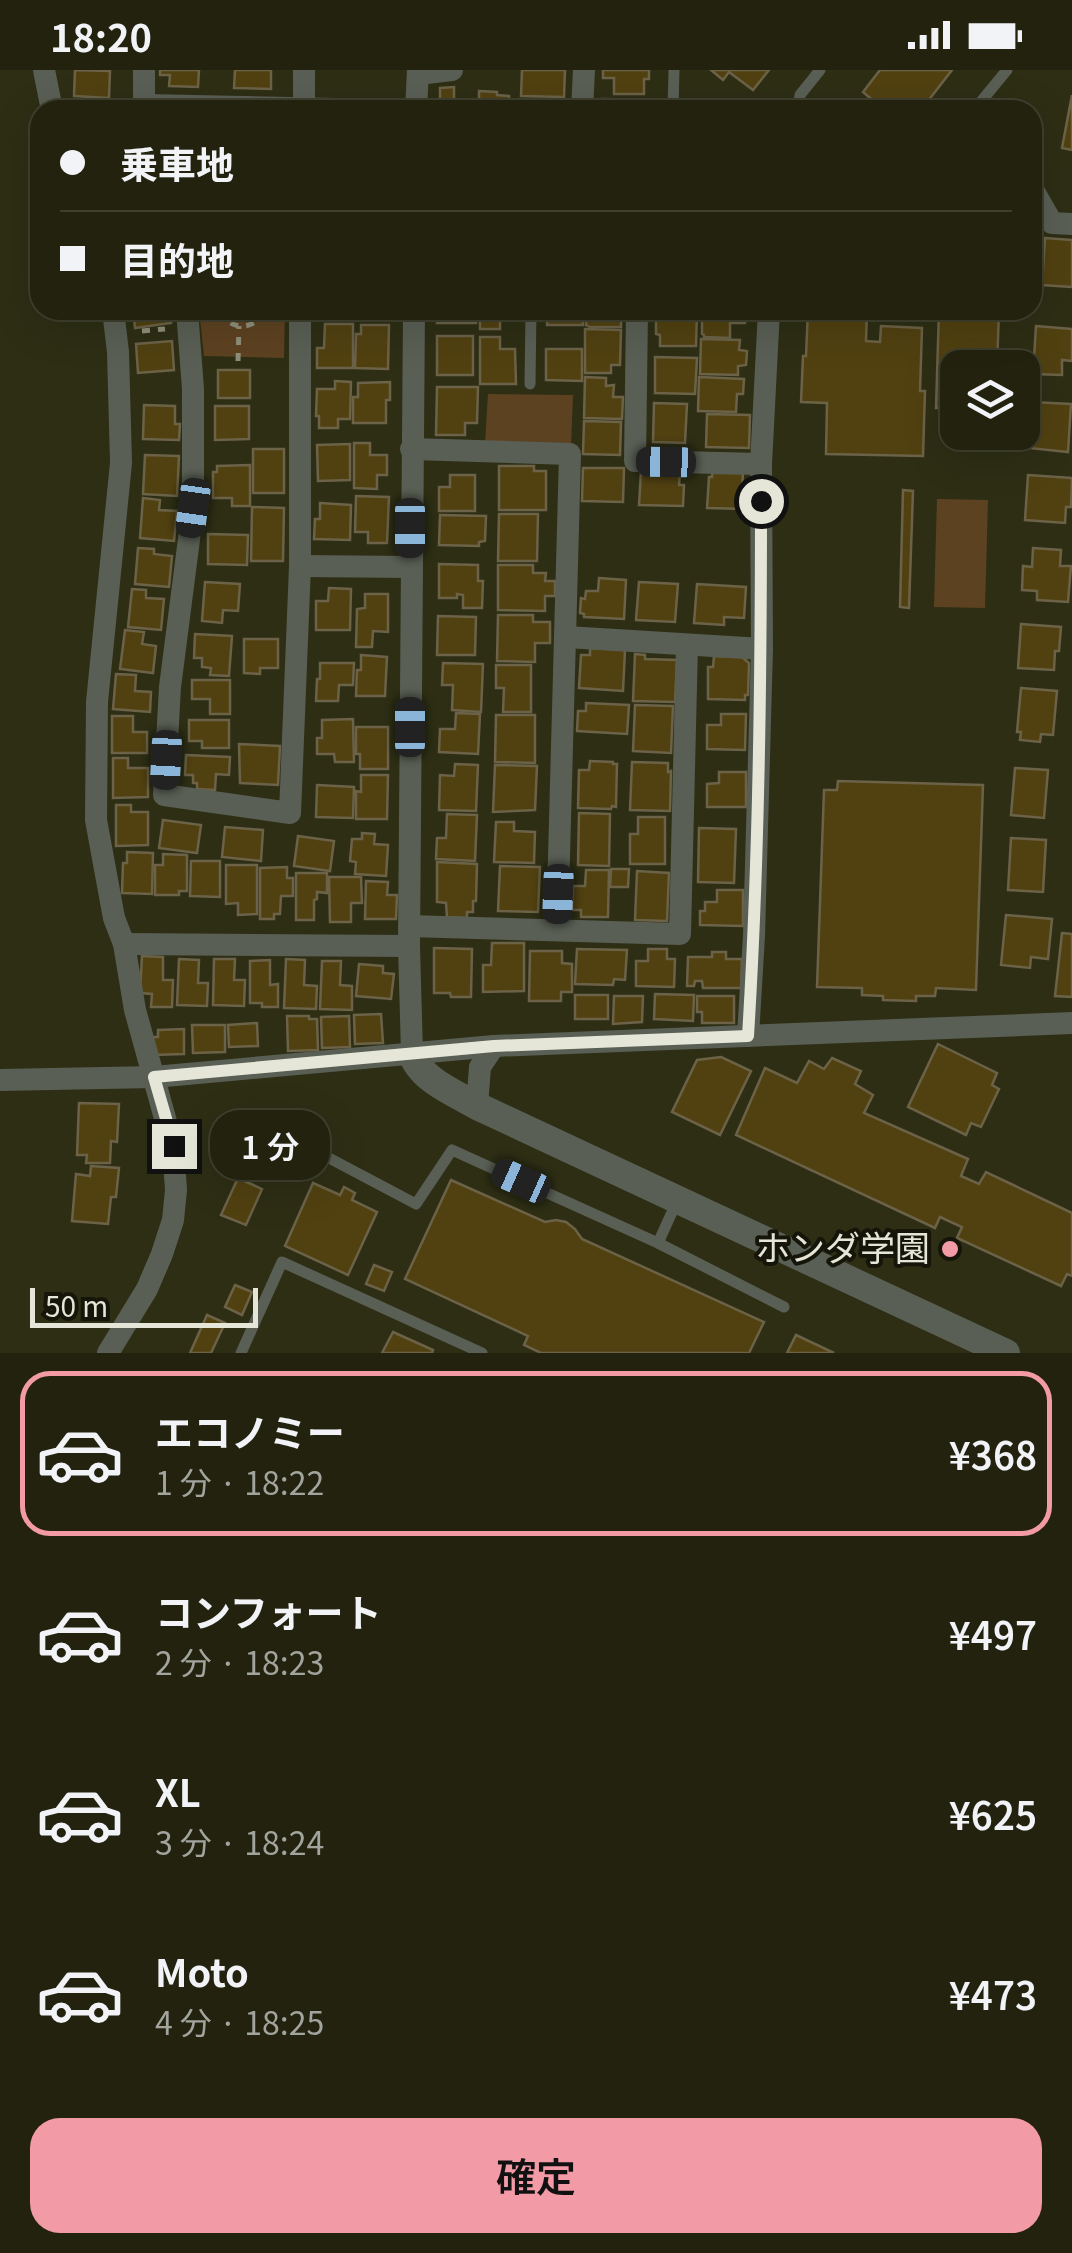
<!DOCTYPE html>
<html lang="ja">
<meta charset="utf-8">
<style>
body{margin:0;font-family:Georgia,"Noto Sans JP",serif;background:#2a2a18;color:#f1f3f6;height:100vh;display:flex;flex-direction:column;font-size:38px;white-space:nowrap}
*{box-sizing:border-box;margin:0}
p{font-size:32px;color:#a2a49e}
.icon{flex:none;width:55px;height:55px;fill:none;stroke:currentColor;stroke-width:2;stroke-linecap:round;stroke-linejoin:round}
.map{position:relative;height:1283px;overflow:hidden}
.side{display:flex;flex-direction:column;background:#22220f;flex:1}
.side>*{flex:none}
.guide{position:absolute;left:30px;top:30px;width:1012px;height:220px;border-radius:30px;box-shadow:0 10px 40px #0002,0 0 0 2px #3f3f2f;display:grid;align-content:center;height:220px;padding:0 30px;background:#22220f}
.buttons{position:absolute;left:940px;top:280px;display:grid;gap:20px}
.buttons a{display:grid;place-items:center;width:100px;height:100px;border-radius:20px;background:#22220f;box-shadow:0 10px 40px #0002,0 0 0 2px #3f3f2f;font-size:50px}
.scale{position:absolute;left:30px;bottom:25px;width:228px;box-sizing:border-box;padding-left:10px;border:5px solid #e5e6d7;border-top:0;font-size:28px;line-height:35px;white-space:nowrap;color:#e5e6d7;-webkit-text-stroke:8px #15150a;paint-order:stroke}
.end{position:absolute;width:45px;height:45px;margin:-22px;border:12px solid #e5e6d7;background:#111;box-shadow:0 0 0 5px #111}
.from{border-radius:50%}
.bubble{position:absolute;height:70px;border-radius:30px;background:#22220f;box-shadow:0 10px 40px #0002,0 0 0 2px #3f3f2f;font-size:32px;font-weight:600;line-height:70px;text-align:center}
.car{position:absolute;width:30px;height:60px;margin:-30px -15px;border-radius:12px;box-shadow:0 0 8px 2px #0007;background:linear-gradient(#222 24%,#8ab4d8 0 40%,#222 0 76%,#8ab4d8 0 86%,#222 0)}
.guide b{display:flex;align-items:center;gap:35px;height:95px;font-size:38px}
.guide b+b{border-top:2px solid #3f3f2f}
.guide i{width:25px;height:25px;background:#f1f3f6}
ul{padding:18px 0 0;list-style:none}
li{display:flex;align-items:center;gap:30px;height:165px;margin:0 20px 15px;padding:0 10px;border:5px solid transparent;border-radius:30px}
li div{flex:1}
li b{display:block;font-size:38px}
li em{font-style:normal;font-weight:600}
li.active{border-color:#f39aa7}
li>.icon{width:90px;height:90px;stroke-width:1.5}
.button{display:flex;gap:20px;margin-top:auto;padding:20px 30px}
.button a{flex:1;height:115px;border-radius:30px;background:#f39aa7;color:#111;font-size:40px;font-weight:600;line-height:115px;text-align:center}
.status{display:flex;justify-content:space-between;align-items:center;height:70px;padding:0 50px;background:#22220f;direction:ltr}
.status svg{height:28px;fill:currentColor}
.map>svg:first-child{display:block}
.green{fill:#5d4221}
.building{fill:#514111;stroke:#6b6247;stroke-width:2.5}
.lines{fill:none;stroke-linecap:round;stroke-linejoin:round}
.path{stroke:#8e8f7a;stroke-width:5;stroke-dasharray:8 8;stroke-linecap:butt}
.service{stroke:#595f54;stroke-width:11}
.minor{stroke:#595f54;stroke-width:22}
.tertiary{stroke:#595f54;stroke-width:28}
.route{stroke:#e5e6d7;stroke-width:12}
.poi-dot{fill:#f39aa7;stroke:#15150a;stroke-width:4}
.labels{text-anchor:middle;stroke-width:8;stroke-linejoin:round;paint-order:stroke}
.poi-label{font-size:35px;fill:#e5e6d7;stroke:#15150a;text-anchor:end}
</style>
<div class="status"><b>18:20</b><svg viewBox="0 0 49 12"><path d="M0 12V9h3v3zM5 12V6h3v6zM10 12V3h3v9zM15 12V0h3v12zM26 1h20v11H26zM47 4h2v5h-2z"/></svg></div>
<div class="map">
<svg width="1072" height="1283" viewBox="0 0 1072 1283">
<rect width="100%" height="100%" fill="#2d2e14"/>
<!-- green -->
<g class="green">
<path d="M199,240h86l-1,48 -80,-2z"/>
<path d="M488,324l85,1 -2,52 -86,-4z"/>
<path d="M937,429l51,1 -3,108 -51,-1z"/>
</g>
<!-- building -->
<g class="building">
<path d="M75,0l35,1 -1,27 -35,-2z"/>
<path d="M160,0h39l-1,17 -29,-1 1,-11h-10z"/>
<path d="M235,0h36v19l-37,-1z"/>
<path d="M522,0h43l-1,27 -43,-1z"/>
<path d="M603,0h46v9h-5v15h-30v-16h-11z"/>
<path d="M711,0h58l-16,20 -24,-18 -6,8z"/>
<path d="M880,0h72l-31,40h-19l-12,-9 -7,8 -20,-17z"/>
<path d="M454,17v17l16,1v5h-30v-22z"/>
<path d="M479,21l18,1v3l12,1v14h-30z"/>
<path d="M1072,25v55l-10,-2z"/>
<path d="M602,29l49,1v10h-50z"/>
<rect x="516" y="32" width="39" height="8"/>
<path d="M1045,168l27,2v47l-30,-2z"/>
<path d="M133,240h37l1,13 -36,5z"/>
<rect x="437" y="240" width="39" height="13"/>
<path d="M480,240h37v7h-17v12h-20z"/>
<path d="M548,240h35v15h-36z"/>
<path d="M587,240h34v17h-31l-4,-2z"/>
<path d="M702,240h44l-1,13h-15v15l-26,-1v-2l-2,-1z"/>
<path d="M808,240h59l-1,31 14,1 1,-16 41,2 -2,63h5l-2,65 -97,-2 1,-51 -26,-1 2,-46h3z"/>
<path d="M939,240h60l-2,58h-39v40h-22z"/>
<path d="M656,241l41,1 -1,34h-36v-11l-4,-1z"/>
<path d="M325,254h28v44h-36v-20h7z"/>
<path d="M361,255h28l-1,44 -33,-1 1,-34h5z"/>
<path d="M1036,256l36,3v32l-10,-1v15l-29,-1z"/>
<path d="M585,259l36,1 -1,35h-9v8h-26z"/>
<rect x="437" y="266" width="36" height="39"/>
<path d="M480,267h20v12h15l1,35h-36z"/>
<path d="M701,269l39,1 -1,10 8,1 -1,14 -8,1v9l-38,-1z"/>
<path d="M172,271l2,29 -36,3 -2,-29z"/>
<path d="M546,279h36v32l-36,-1z"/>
<path d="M655,287l42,1 -2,36 -40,-1z"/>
<rect x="218" y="300" width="32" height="28"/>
<path d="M585,307l21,1v8l8,-1 -1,12h10l-1,22 -38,-1z"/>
<path d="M699,307l45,2 -1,15h-6l-1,18 -38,-1z"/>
<path d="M335,311l16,1 -1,37h-12v9h-19v-12h-3l1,-27h18z"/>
<path d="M390,312v18h-4v23h-33v-26h5v-14z"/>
<path d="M437,317h41l-1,36h-12v12h-29z"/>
<path d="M1032,332l39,2 -3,48 -39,-4z"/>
<path d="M654,333l33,1 -2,39 -32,-1z"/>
<path d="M144,335l31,1v18h5l-1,16 -36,-1z"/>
<path d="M215,336h34v33l-34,1z"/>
<path d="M707,344l43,1 -1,33 -43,-1z"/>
<path d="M584,351l37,1 -1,33 -37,-1z"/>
<path d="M977,362h40l-1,8 -39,-1z"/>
<path d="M354,373h16v12h17v20h-10v14l-23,-1z"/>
<path d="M350,374v36l-32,1 -1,-36z"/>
<rect x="253" y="379" width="31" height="44"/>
<path d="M145,385l34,1 -2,40 -34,-2z"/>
<path d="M250,395v41h-18v-8h-19v-26h4v-6z"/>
<path d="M499,396h35v5h12v39h-47z"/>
<path d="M583,398h41l-1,34 -41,-1z"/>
<path d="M641,401l39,2 -1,12h5l-1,21 -44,-1z"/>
<path d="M712,403h31l-1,16 5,1 -1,19 -39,-1 2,-31h3z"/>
<path d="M450,405h25v36h-36v-24h11z"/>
<path d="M1028,405l44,3 -1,29h-5l-1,16 -40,-3z"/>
<path d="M903,420l10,1 -4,117 -9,-1z"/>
<path d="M356,426l33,1 -2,46h-19v-11h-13z"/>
<path d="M143,428l17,2 -1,10 18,1 -3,30 -34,-3z"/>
<path d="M320,433l31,2 -1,35 -36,-1 1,-20h5z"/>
<path d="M252,437l32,1 -1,53h-32z"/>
<path d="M499,444h39l-1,47h-39z"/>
<path d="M440,445l46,1 -1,25 -6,1v4l-40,-1z"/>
<path d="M208,464l40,1 -1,30 -39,-1z"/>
<path d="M138,478l16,1v5l18,2 -3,31 -34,-3z"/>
<path d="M1033,478l28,2 -1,16h11l-3,36 -31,-2v-9l-15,-1 1,-24 9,1z"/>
<path d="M439,494l39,1v16h5l-1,27h-19v-13l-6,-1v4h-18z"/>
<path d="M498,495h35v8h13l-1,8h10v15h-10v15l-47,-1z"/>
<path d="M599,508l27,2 -2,39 -40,-2v-3l-4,-1 1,-15 4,1 1,-8h12z"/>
<path d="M205,512l35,2 -2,27 -15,-1 -1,13 -20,-2z"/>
<path d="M639,512l39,2 -3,38 -39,-2z"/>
<path d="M697,514l49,3 -2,31 -20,-1v8l-30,-2z"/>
<path d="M329,518l22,1 -1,41h-34v-29h12z"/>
<path d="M132,519l14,1v8l18,1 -3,31 -33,-3z"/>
<path d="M365,524h23v38l-15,-1 -1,16h-16l1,-38 8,-1z"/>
<path d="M498,545h35v7h17v21h-15v19l-38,-1z"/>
<path d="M438,546l38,1 -1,38h-38z"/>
<path d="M1021,554l40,3 -2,24h-4l-1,19 -36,-2z"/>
<path d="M125,560l19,2 -2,12 14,2 -3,27 -33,-4z"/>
<path d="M195,564l37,2 -3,40 -19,-1 1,-7 -9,-1v-9h-8z"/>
<path d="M244,569h34v29h-18v6l-16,-1z"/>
<path d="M590,578l35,2 -2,41 -44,-3 2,-33h9z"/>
<path d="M635,584l10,1v4l32,1 -2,42 -42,-1z"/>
<path d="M361,585l26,2 -2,39h-29l1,-26h4z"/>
<path d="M714,586l28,1 7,6 -1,32h-3v5l-37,-1v-32h5z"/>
<path d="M320,593h34l-1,22h-14l-1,16h-22l1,-22h3z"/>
<path d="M443,593l40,1 -2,48 -29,-2 1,-25h-11z"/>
<path d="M496,595h35v47h-28l1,-24h-8z"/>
<path d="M116,604l20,1 -1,16 16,1 -1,20 -37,-3z"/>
<path d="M192,610h38v34h-20v-15h-18z"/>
<path d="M1021,618l36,3 -4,44 -12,-1 -1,8 -20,-2 1,-8h-4z"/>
<path d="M586,633l43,2 -2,29 -50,-3 1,-20h8z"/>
<path d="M635,635l38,1 -2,47 -38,-2z"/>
<path d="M456,643l24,1 -2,40 -39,-2 1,-23h15z"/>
<path d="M721,644h25l-1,36 -38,-1v-24h14z"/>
<path d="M496,645h39v48l-40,-1z"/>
<path d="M112,646h21v16h14v21h-35z"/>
<path d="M353,649l1,43h-19l-1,-8h-17v-16h5v-18z"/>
<path d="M189,650h40v28h-27v-7h-13z"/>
<path d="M356,657h32v42h-28v-15h-4z"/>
<path d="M239,674l41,2 -2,39 -38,-2z"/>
<path d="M186,685l44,2 -1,18 -13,-1 -1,16 -18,-1v-6h-4v-8h-8z"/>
<path d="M113,688h15v10h20v29l-35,1z"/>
<path d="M590,691l23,1v2h4l-1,43 -4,-1 -1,3 -33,-1 1,-38h10z"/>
<path d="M632,692l36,1v9l3,-1 -1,40 -40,-1z"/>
<path d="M455,694l23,1 -2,46 -37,-1 1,-35 14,1z"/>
<path d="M495,695l42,1 -2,44 -42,2z"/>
<path d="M1015,698l33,2 -4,48 -33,-3z"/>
<path d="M719,702h27v35h-39v-23l12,-1z"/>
<path d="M361,705h27l-1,44h-31v-28l5,1z"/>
<path d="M838,711l145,4 -7,205 -40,-2 -1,8h-19v5l-33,-1v-4l-21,-1v-7l-45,-1 7,-197h13z"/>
<path d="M317,715l37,2 -1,31 -37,-1z"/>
<path d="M116,735h15v7h17v33l-32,1z"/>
<path d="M579,743l31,1 -1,52 -31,-1z"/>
<path d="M447,744l30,1 -2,46 -39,-2 1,-21h9z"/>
<path d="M638,747h27v47h-35v-30h8z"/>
<path d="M163,750l38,5 -4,28 -38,-5z"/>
<path d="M496,752h18v9l21,1 -1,31 -40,-1z"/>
<path d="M225,757l38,3 -2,31 -39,-4z"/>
<path d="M699,758l37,1 -2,54 -36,-1z"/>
<path d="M362,763l13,1 -1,10 14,1 -2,31 -31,-2 1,-12 -6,-1 2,-22h10z"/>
<path d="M298,766l36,5 -4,30 -36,-5z"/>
<path d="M1011,768l35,2 -3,52 -35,-2z"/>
<path d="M127,782l26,1 -1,41 -30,-1 1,-30h4z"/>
<path d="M163,784l24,1v36h-8v4h-24v-30h8z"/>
<path d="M191,791h29v36l-30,-1z"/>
<path d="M437,792l40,2 -1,37h-3v11h-6v6l-20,-1 -1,-14 -9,-1z"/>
<path d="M226,795h31v49l-19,1v-12l-12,1z"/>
<path d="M500,796l40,1 -2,45 -40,-1z"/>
<path d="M287,797v11h6v18h-12l-1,18h-6v5h-14v-51z"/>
<path d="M611,799h18l-1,18h-18z"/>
<path d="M586,800h23l-1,47h-27v-7h-9l1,-24h12z"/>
<path d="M637,801l32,2 -2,48 -32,-1z"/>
<path d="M296,803h31v20l-10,-1v7l-3,1v20h-18z"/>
<path d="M329,807h32l1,26h-11v19h-21z"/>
<path d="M366,811l22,1 -1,13h10l-1,24h-31z"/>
<path d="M717,820h26v36l-43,-1v-14h5v-9h12z"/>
<path d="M1006,845l46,4 -4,40 -17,-2 -1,11 -29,-3z"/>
<path d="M1062,863l10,1v63l-17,-1z"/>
<path d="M492,873h32v48l-41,1v-27h8z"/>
<path d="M434,878l38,1 -1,48h-20l-1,-4h-16z"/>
<path d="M577,879l50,1 -2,30 -11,-1 -1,6 -38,-1z"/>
<path d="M648,879h19v10h8l-1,28 -38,-1v-25h12z"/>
<path d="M530,881h32v12l10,1v28h-11v9h-32z"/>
<path d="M712,882h14v7h16l-1,29h-38l-1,-7h-7l-1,5h-7l1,-29h24z"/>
<path d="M142,886l21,1v23h10l-1,27h-21l1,-13 -12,-1z"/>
<path d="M179,889l20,1 -1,23h10l-1,23 -30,-1z"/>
<path d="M214,889h21l-1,21h11l-1,26 -31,-1z"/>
<path d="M286,889l19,1 -1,25 13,1 -1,23 -32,-1z"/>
<path d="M270,890v25l8,-1v23h-16v-4h-12v-42z"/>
<path d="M322,891h19l-1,24 12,1v24l-32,-1z"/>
<path d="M359,894l24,2v7l11,1 -3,25 -35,-3z"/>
<path d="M655,924l39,1 -1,26 -39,-2z"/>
<rect x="575" y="925" width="33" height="24"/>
<path d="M614,926h29l-1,26 -29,2z"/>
<path d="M697,926h37v27h-32v-11h-5z"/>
<path d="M381,944l2,29 -28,1 -1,-29z"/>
<path d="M287,946h22v3h8l1,31 -30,1z"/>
<path d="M349,946l1,31 -28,1 -1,-31z"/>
<path d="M257,953l1,23 -29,1 -1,-22z"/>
<path d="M192,955h33v27l-32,1z"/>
<path d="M184,959v25l-31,1v-18h5v-7z"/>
<path d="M938,974l59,29 -5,12 7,4 -18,38 -10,-4 -5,12 -58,-28z"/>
<path d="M721,987l30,14 -31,64 -48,-23 25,-52z"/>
<path d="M832,988l29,13 -6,13 18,11 -9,18 104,46 -7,17 18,8 7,-12 86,41v63l-5,-2 -6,12 -104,-48 5,-11 -22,-10 -5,11 -199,-93 29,-67 32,15 12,-22 15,8z"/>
<path d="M79,1033l40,1 -2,38 -6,-1 -1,22h-24l1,-8h-10z"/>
<path d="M91,1096l28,2 -3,29h-5l-3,27 -36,-3 4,-47 14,2z"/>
<path d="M238,1108l24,11 -16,36 -25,-10z"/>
<path d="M451,1110l94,42 11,-2 10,2 9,7 7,10 182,83 -15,31h-208l-17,-8 4,-9 -123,-57z"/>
<path d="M313,1113l27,12 4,-8 11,6 -3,7 25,12 -29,63 -63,-29z"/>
<path d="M374,1195l18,7 -8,19 -18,-7z"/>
<path d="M235,1215l17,7 -10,23 -17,-8z"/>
<path d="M207,1245l18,8 -14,30h-21z"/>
<path d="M393,1262l40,18 -1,3h-50z"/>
<path d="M796,1265l38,18h-47z"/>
</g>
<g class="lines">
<!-- path -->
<g class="path">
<path d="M222,240c4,15 18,20 32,13l9,-13"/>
<path d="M142,261l23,-2"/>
<path d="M238,291l1,-35"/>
</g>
<!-- service -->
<g class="service">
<path d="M673,40l1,-40"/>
<path d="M798,40l2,-15 20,-25"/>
<path d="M978,40l1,-6 28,-34"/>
<path d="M530,314l1,-74"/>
<path d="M275,1106l18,-37 123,65 36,-54 206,93"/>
<path d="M678,1129l-20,44 126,64"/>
<path d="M241,1283l41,-91 200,91"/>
</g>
<!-- minor -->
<g class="minor">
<path d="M44,0l8,40"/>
<path d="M418,4l34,-4"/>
<path d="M144,35l238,5"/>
<path d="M144,40v-40"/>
<path d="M304,40v-40"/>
<path d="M416,40l2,-40"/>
<path d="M582,40l2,-40"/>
<path d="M1032,118l20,35 20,1"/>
<path d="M187,240l6,79v119l-23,179 -6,108 126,18 10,-247v-256"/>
<path d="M637,240l-2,151 126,3"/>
<path d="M411,379l159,5 -13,476"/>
<path d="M300,496l110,1"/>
<path d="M567,567l195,12"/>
<path d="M409,856l271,8 7,-289"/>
<path d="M124,874l285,2"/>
<path d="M748,966l6,-100 8,-287 -1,-185 8,-154"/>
<path d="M412,983l-3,-107 5,-636"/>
<path d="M0,1010l154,-3 340,-31 578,-23"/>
<path d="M477,1036l3,-39 14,-21"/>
<path d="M108,1283l39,-64 15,-35 11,-34 3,-30 -3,-43 -38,-137 -11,-66 -10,-26 -18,-98 1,-118 24,-239 -3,-111 -5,-42"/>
</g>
<!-- tertiary -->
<path class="tertiary" d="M412,983c7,26 43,40 65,53l529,247"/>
</g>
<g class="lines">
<!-- route -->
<path class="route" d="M174,1076l-20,-69 340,-31 254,-10c11,-178 13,-356 13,-535"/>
</g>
<!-- markers -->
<circle class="poi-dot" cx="950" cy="1179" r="10"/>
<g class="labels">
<!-- poi labels -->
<g class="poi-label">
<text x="930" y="1191">ホンダ学園</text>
</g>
</g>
</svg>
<div class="buttons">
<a><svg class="icon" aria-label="layers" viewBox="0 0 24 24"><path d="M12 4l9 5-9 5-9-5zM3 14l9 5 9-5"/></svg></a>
</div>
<div class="scale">50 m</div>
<i class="end from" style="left:761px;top:431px"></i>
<i class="end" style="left:174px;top:1076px"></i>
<div class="bubble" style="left:210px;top:1040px;width:120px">1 分</div>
<i class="car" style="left:666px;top:392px;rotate:271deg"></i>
<i class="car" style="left:193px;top:438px;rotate:188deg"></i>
<i class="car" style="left:410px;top:458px;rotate:180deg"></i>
<i class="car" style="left:410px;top:657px;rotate:0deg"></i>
<i class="car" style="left:166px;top:690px;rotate:183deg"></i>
<i class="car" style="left:558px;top:824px;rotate:182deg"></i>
<i class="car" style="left:521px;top:1111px;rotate:294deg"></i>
<div class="guide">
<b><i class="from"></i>乗車地</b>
<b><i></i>目的地</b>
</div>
</div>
<section class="side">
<ul>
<li class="active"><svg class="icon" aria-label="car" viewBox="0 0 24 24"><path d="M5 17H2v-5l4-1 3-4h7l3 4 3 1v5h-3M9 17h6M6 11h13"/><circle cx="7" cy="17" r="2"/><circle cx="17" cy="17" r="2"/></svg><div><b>エコノミー</b><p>1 分 · 18:22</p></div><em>¥368</em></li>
<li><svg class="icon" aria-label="car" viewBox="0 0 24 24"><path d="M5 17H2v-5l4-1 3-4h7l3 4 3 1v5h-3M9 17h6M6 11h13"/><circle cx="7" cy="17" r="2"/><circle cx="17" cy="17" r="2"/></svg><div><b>コンフォート</b><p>2 分 · 18:23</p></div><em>¥497</em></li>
<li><svg class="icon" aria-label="car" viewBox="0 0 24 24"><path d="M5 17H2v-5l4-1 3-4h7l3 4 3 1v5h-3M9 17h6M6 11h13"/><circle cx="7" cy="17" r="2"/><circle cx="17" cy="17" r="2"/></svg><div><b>XL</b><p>3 分 · 18:24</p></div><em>¥625</em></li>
<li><svg class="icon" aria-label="car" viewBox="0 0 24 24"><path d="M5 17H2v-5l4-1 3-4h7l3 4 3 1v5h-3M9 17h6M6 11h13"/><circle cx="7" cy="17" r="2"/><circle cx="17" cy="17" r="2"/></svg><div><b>Moto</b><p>4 分 · 18:25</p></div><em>¥473</em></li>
</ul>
<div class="button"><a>確定</a></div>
</section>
